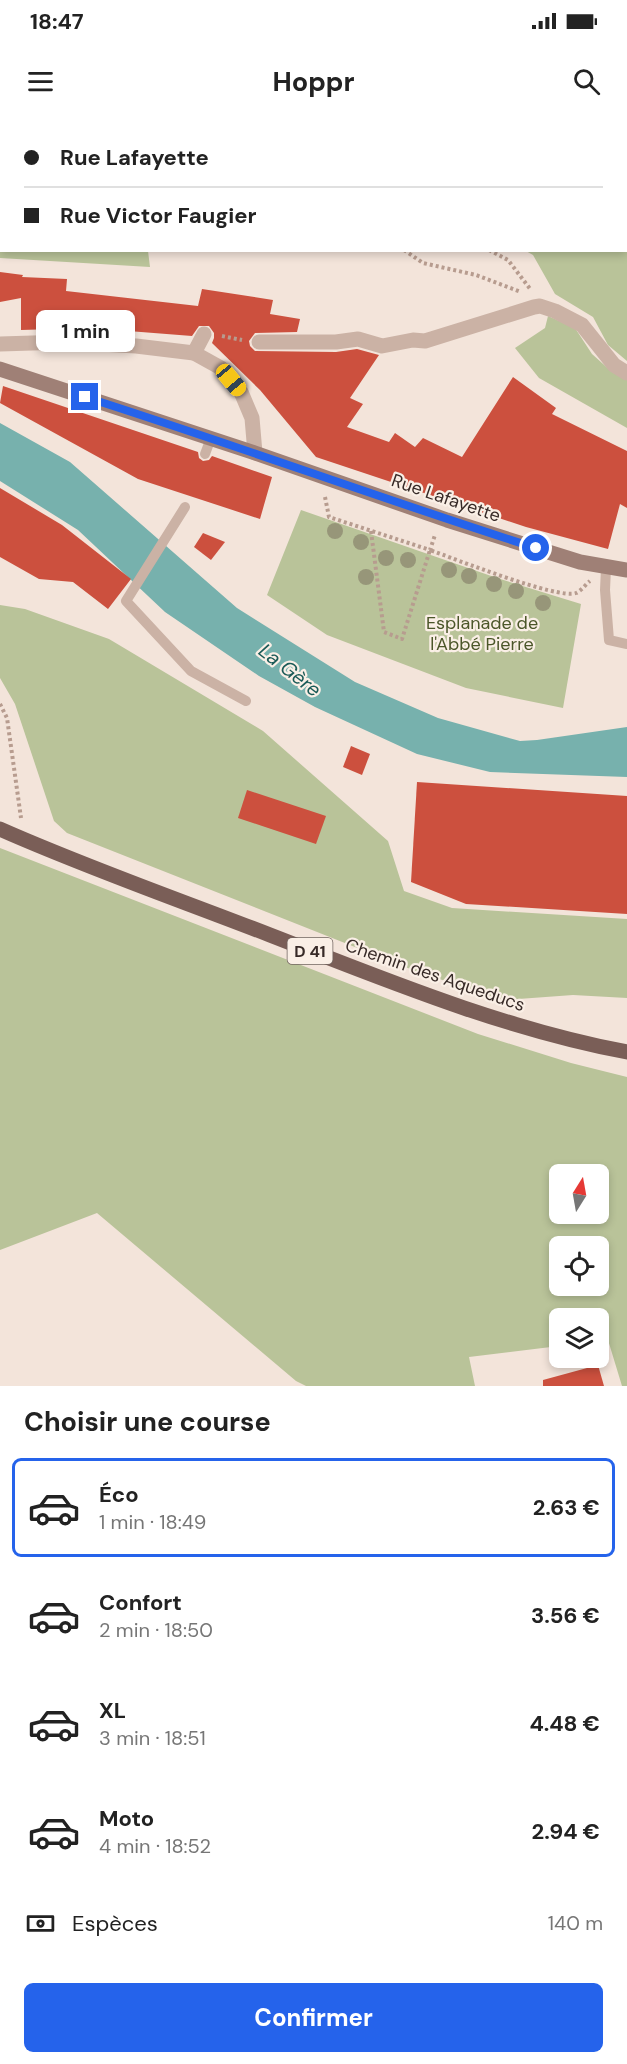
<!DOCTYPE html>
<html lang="fr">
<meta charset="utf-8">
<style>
body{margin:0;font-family:"DM Sans",sans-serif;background:#f2f2f2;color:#222;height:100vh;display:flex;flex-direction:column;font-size:22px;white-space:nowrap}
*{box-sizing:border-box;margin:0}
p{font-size:20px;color:#767676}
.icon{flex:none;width:33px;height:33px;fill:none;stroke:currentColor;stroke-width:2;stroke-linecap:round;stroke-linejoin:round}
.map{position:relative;height:1266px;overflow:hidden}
.details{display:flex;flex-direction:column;background:#fff;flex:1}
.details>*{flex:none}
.top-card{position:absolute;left:0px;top:0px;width:627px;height:132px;box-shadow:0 3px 9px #0003;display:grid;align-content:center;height:132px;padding:0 24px;background:#fff}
.needle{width:39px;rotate:11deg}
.fabs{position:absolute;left:549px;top:1044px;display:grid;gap:12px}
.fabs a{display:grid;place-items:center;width:60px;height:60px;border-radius:9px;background:#fff;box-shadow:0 3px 9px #0003;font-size:30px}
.end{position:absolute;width:27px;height:27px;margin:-14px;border:8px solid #2563eb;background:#fff;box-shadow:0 0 0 3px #fff}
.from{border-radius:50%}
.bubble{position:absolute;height:42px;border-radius:9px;background:#fff;box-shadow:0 3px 9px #0003;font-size:20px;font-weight:700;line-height:42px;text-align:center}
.car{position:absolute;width:18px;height:36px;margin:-18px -9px;border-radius:8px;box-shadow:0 0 4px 2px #0007;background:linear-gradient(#f5c518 24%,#345 0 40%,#f5c518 0 76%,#345 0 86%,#f5c518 0)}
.top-card b{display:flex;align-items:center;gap:21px;height:57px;font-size:22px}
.top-card b+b{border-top:2px solid #e0e0e0}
.top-card i{width:15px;height:15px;background:#222}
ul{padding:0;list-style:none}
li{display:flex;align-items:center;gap:18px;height:99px;margin:0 12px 9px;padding:0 12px;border:3px solid transparent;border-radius:9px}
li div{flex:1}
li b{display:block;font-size:22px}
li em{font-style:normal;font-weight:700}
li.current{border-color:#2563eb}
li>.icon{width:54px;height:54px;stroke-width:1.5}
h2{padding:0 24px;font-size:27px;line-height:72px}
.pay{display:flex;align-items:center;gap:15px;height:66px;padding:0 24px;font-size:22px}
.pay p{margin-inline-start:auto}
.primary-button{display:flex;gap:12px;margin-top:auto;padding:12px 24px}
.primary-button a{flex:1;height:69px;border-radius:9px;background:#2563eb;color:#fff;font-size:24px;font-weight:700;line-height:69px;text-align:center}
.status{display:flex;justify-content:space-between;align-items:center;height:42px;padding:0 30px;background:#fff;direction:ltr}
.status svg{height:16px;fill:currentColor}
header{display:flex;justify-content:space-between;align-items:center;height:78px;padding:0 24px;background:#fff;font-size:27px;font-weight:700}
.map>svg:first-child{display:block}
.green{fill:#b9c399;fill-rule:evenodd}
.water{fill:#77b1ad}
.building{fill:#cc503e}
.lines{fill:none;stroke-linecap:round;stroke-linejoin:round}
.path{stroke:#b79c8f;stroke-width:4;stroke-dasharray:3 3;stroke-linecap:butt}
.lane{stroke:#cbb2a5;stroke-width:10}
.street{stroke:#cbb2a5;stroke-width:15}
.secondary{stroke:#9f8076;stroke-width:15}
.primary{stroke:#7a5e57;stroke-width:15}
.tree{fill:#979679}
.route{stroke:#2563eb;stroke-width:8}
.labels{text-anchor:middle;stroke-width:4.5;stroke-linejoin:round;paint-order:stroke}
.shield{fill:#faefe6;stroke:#726560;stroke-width:1.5}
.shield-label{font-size:16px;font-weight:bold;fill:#372a27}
.street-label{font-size:18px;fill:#372a27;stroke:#faefe6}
.park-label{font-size:18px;fill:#4b5629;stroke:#faefe6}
.water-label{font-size:20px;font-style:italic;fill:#1a5a57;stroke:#faefe6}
</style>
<div class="status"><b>18:47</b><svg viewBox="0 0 49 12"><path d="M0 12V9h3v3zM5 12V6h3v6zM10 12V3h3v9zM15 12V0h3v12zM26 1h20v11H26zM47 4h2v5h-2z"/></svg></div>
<header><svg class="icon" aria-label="menu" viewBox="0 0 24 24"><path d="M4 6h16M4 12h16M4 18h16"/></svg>Hoppr<svg class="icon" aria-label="search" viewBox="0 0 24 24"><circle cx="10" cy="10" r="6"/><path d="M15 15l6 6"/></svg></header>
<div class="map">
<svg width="627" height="1266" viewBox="0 0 627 1266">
<rect width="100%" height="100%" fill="#f3e4da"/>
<!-- green -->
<g class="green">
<path d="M0,0h181l-1,2h-178v128l146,1 2,16 -150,-9z"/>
<path d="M277,0h216v1l-213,1z"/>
<path d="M626,4h1v237l-19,-16 -15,-28 -38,-23 -22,-39 -7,-4 100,-1z"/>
<path d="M548,196l27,12 17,26 20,18 15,7v49l-88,-50 -24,-30 30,-20z"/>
<path d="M301,390l196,68 84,26 -18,104 -97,-20 -139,-53 -60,-40z"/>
<path d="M0,485l25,4 84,30 154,92 125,110 16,50 48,17 175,11v79l-54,-3 -70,5 -85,-28 -351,-139 -13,-12 -39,-117 -15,-26z"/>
<path d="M0,728l478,186 93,29 56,14v309h-5l-14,-46 -9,1 -1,-23h-38l-1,28 -90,11 6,29h-169l-10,-5 -199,-168 -97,37zM560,1054h38v40h-38zM560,1126h38v40h-38z"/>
</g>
<!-- water -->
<path class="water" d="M0,303l70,39 167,146 118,74 83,36 82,23 17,-1 90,-13v50l-137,-5 -73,-18 -102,-47 -56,-31 -94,-64 -87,-82 -78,-49z"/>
<!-- building -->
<g class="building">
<path d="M0,152l23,3 -1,2 45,2 -1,12 132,15 4,-17 71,11 -3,14 30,5 -3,13 -42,1 -6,8 1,5 5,5 81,1 21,-3 22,6 -29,43 13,6 -16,23 42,15 6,-9 20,14 8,-9 39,19 51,-80 43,31 -4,6 75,37v57l-7,-4 -12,45 -82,-22 -210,-70 -56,-67 -48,-47 2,-5v-5l-5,-7h-10l-7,10 -102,-8 -69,2v-32l-21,4z"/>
<path d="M3,266l195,66 1,6 4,3 6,-1 3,-4 60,21 -12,42 -122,-40 -138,-76z"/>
<path d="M0,368l62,37 69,54 -23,30 -35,-27 -34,-3 -39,-22z"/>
<path d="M203,413l22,9 -14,18 -17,-13z"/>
<path d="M351,626l19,8 -8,21 -19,-8z"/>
<path d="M417,662l210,14v118l-161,-10 -55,-22z"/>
<path d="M247,670l79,26 -10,28 -78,-26z"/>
<path d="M598,1245l6,21h-61v-6z"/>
</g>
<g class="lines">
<!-- path -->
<g class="path">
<path d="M241,0l1,2"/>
<path d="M404,130l19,13 53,12 45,17"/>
<path d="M489,130l19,10 23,30"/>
<path d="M222,216l20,4"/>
<path d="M325,377l4,20 101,33 5,-15"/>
<path d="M371,411l13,101 18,7 28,-89c22,8 129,50 146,43 5,-2 10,-9 14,-12"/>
<path d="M0,584l7,14 14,100"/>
</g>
<!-- lane -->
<g class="lane">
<path d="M205,334l6,-16"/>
<path d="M185,387l-59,94 65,70 55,30"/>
<path d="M606,448l-1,22 4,50 18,4"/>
</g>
<!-- street -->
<g class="street">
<path d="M259,222h77l22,-3 24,7 31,-6 12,1 109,-34 6,-1 15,5 27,14 32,40 13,8"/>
<path d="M0,224l65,-2 71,4 58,7 27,15 20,24 11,26 3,35"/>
<path d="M194,233l10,-19"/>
</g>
<!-- secondary -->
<path class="secondary" d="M0,249l255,84 192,67 133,42 47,8"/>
<!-- primary -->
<path class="primary" d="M0,709c88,39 180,71 270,106 116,45 234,94 357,117"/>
</g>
<!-- trees -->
<g class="tree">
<circle cx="335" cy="411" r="8"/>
<circle cx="361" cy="422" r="8"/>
<circle cx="386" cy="438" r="8"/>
<circle cx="408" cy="440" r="8"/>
<circle cx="449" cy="450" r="8"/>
<circle cx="469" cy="456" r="8"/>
<circle cx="366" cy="457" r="8"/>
<circle cx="494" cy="464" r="8"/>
<circle cx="516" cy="471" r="8"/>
<circle cx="543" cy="483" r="8"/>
</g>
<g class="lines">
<!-- route -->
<path class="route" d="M85,277c151,48 300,103 451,151"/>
</g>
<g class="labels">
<!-- shield labels -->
<rect class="shield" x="287.5" y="818" width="45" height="26" rx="4.5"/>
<g class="shield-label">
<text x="310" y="837">D 41</text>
</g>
<!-- street labels -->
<g class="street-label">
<text transform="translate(446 378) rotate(19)" y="6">Rue Lafayette</text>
<text transform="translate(435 855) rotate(19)" y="6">Chemin des Aqueducs</text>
</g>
<!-- park labels -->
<g class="park-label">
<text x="482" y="509">Esplanade de<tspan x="482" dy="21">l'Abbé Pierre</tspan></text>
</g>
<!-- water labels -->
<g class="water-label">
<text transform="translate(290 550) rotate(38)" y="7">La Gère</text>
</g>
</g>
</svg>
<div class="fabs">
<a><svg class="needle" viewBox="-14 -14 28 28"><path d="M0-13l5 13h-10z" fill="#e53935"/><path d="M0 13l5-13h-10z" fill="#767676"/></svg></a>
<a><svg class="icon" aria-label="locate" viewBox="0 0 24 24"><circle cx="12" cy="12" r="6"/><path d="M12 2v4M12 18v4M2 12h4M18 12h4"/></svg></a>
<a><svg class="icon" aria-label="layers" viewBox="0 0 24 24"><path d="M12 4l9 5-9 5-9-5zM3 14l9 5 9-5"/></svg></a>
</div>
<i class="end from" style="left:536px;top:428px"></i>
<i class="end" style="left:85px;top:277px"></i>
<div class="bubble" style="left:36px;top:190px;width:99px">1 min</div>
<i class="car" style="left:231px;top:260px;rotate:140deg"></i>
<div class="top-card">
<b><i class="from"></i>Rue Lafayette</b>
<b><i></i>Rue Victor Faugier</b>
</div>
</div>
<section class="details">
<h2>Choisir une course</h2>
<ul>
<li class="current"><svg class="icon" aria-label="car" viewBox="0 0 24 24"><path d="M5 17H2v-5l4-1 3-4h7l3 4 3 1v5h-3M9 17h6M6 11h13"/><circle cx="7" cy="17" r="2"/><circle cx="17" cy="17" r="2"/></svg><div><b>Éco</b><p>1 min · 18:49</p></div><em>2.63 €</em></li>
<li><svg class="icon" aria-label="car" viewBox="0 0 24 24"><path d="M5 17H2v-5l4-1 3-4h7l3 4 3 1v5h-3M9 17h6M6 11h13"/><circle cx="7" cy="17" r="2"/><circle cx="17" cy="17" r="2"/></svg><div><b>Confort</b><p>2 min · 18:50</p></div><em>3.56 €</em></li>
<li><svg class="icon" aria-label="car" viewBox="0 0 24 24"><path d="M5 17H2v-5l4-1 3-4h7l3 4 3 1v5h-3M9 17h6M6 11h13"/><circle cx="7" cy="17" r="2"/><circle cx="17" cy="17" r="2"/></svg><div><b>XL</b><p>3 min · 18:51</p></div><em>4.48 €</em></li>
<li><svg class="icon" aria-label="car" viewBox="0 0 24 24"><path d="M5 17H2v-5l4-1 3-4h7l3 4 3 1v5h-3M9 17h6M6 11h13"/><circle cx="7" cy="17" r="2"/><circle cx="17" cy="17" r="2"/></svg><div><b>Moto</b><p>4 min · 18:52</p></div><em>2.94 €</em></li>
</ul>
<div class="pay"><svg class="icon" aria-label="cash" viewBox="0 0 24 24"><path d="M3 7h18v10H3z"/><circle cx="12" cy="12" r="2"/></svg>Espèces<p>140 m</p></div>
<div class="primary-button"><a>Confirmer</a></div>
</section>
